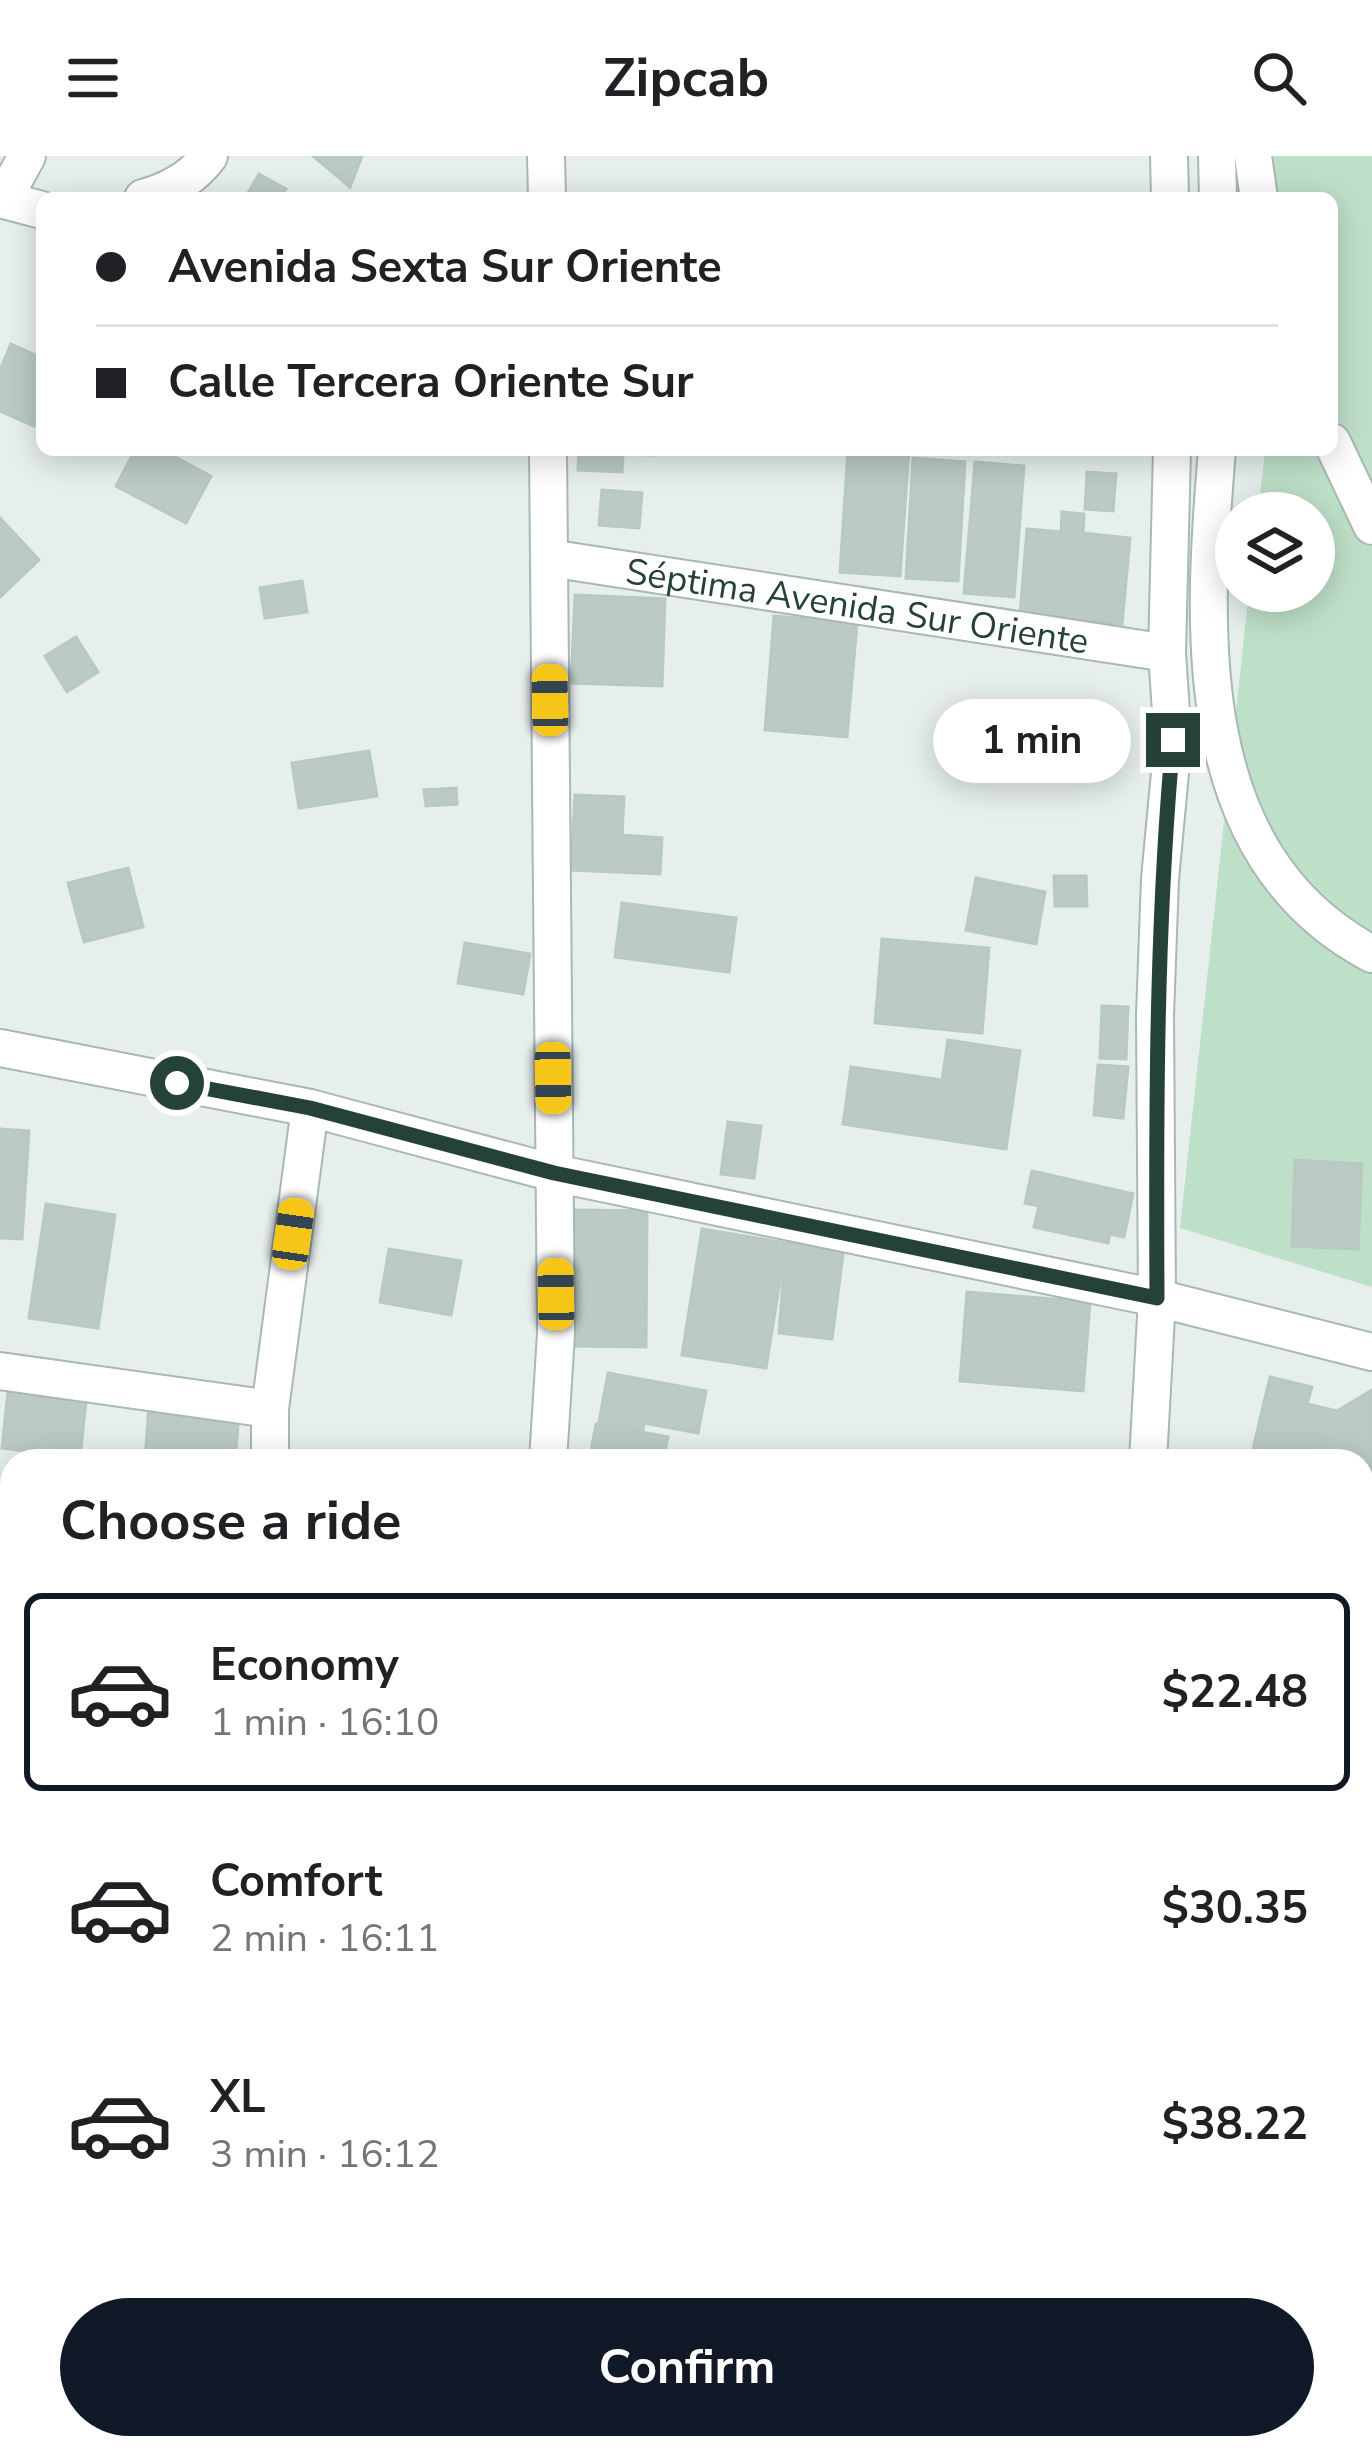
<!DOCTYPE html>
<meta charset="utf-8">
<style>
body{margin:0;font-family:"Nunito Sans",sans-serif;background:#f6f6f6;color:#202124;height:100vh;display:flex;flex-direction:column;font-size:45px;white-space:nowrap}
*{box-sizing:border-box;margin:0}
p{font-size:39px;color:#757577}
.icon{flex:none;width:66px;height:66px;fill:none;stroke:currentColor;stroke-width:2;stroke-linecap:round;stroke-linejoin:round}
.map{position:relative;flex:1;overflow:hidden}
.side{position:absolute;left:0px;top:1293px;width:1374px;height:1011px;display:flex;flex-direction:column;background:#fff;border-radius:36px 36px 0 0;box-shadow:0 6px 30px #0003}
.side>*{flex:none}
.banner{position:absolute;left:36px;top:36px;width:1302px;height:264px;border-radius:18px;box-shadow:0 6px 30px #0003;display:grid;align-content:center;height:264px;padding:0 60px;background:#fff}
.buttons{position:absolute;left:1215px;top:336px;display:grid;gap:24px}
.buttons a{display:grid;place-items:center;width:120px;height:120px;border-radius:50%;background:#fff;box-shadow:0 6px 30px #0003;font-size:60px}
.end{position:absolute;width:54px;height:54px;margin:-27px;border:15px solid #24423a;background:#fff;box-shadow:0 0 0 6px #fff}
.from{border-radius:50%}
.bubble{position:absolute;height:84px;border-radius:42px;background:#fff;box-shadow:0 6px 30px #0003;font-size:39px;font-weight:700;line-height:84px;text-align:center}
.car{position:absolute;width:36px;height:72px;margin:-36px -18px;border-radius:15px;box-shadow:0 0 9px 3px #0007;background:linear-gradient(#f5c518 24%,#345 0 40%,#f5c518 0 76%,#345 0 86%,#f5c518 0)}
.banner b{display:flex;align-items:center;gap:42px;height:114px;font-size:45px}
.banner b+b{border-top:3px solid #e0e0e0}
.banner i{width:30px;height:30px;background:#202124}
ul{padding:0;list-style:none}
li{display:flex;align-items:center;gap:36px;height:198px;margin:0 24px 18px;padding:0 36px;border:6px solid transparent;border-radius:18px}
li div{flex:1}
li b{display:block;font-size:45px}
li em{font-style:normal;font-weight:700}
li.selected{border-color:#111827}
li>.icon{width:108px;height:108px;stroke-width:1.5}
h2{padding:0 60px;font-size:54px;line-height:144px}
.cta{display:flex;gap:24px;margin-top:auto;padding:24px 60px}
.cta a{flex:1;height:138px;border-radius:72px;background:#111827;color:#fff;font-size:48px;font-weight:700;line-height:138px;text-align:center}
header{display:flex;justify-content:space-between;align-items:center;height:156px;padding:0 60px;background:#fff;font-size:54px;font-weight:700}
.map>svg:first-child{display:block}
.green{fill:#bfe0c8}
.building{fill:#bbcac4;stroke:#b8c9c2;stroke-width:3}
.lines{fill:none;stroke-linecap:round;stroke-linejoin:round}
.street-casing{stroke:#a8b8b2;stroke-width:40}
.street{stroke:#fff;stroke-width:36}
.route{stroke:#24423a;stroke-width:15}
.labels{text-anchor:middle;stroke-width:10;stroke-linejoin:round;paint-order:stroke}
.street-label{font-size:36px;fill:#24423a;stroke:#f7fbf9}
</style>
<header><svg class="icon" aria-label="menu" viewBox="0 0 24 24"><path d="M4 6h16M4 12h16M4 18h16"/></svg>Zipcab<svg class="icon" aria-label="search" viewBox="0 0 24 24"><circle cx="10" cy="10" r="6"/><path d="M15 15l6 6"/></svg></header>
<div class="map">
<svg width="1372" height="2303" viewBox="0 0 1372 2303">
<rect width="100%" height="100%" fill="#e6efeb"/>
<!-- green -->
<path class="green" d="M1238,0h134v1131l-192,-59 69,-637h65v-78h-56l7,-63h67v-252h-93z"/>
<!-- building -->
<g class="building">
<path d="M313,0h49l-12,31z"/>
<path d="M259,18l27,15 -6,9h-35z"/>
<path d="M11,188l31,14v50l-8,18 -34,-15v-41z"/>
<path d="M135,294h27l49,26 -25,47 -70,-37z"/>
<path d="M579,294h73v5l-29,-1 -1,18 -44,-2z"/>
<path d="M848,294h61l-9,126 -60,-4z"/>
<path d="M913,302l52,4 -7,119 -52,-3z"/>
<path d="M975,306l49,4 -10,131 -50,-4z"/>
<path d="M1087,316l29,2 -3,37 -28,-2z"/>
<path d="M602,334l40,3 -3,35 -40,-3z"/>
<path d="M1062,356l22,2 -1,19 47,5 -8,86 -102,-9 7,-86 34,3z"/>
<path d="M0,362l39,42 -39,37z"/>
<path d="M302,425l5,31 -42,6 -5,-30z"/>
<path d="M575,439l90,4 -3,87 -91,-3z"/>
<path d="M774,460l83,7 -10,114 -82,-7z"/>
<path d="M76,481l22,35 -31,20 -22,-36z"/>
<path d="M369,595l8,45 -78,12 -7,-45z"/>
<path d="M456,632l1,16 -31,2 -2,-16z"/>
<path d="M575,639l49,2 -2,38 40,3 -2,36 -89,-4z"/>
<path d="M128,712l15,59 -59,15 -16,-59z"/>
<path d="M1054,720h32l1,30h-32z"/>
<path d="M976,722l69,14 -9,52 -70,-14z"/>
<path d="M622,747l114,15 -7,54 -114,-15z"/>
<path d="M882,783l107,9 -7,85 -107,-10z"/>
<path d="M465,787l65,11 -7,40 -65,-11z"/>
<path d="M1102,850l26,1 -2,52 -26,-1z"/>
<path d="M948,884l72,11 -14,98 -163,-25 8,-57 91,13z"/>
<path d="M1098,909l30,2 -5,51 -29,-3z"/>
<path d="M728,966l33,4 -7,52 -33,-4z"/>
<path d="M0,973l29,2 -7,108 -22,-1z"/>
<path d="M1295,1004l67,4 -4,85 -66,-3z"/>
<path d="M1032,1015l101,23 -9,43 -14,-3 -2,9 -74,-16 5,-21 -14,-3z"/>
<path d="M46,1048l69,11 -17,113 -69,-10z"/>
<path d="M575,1054l72,1 -1,136 -75,-1z"/>
<path d="M702,1073l84,14 -20,125 -84,-13z"/>
<path d="M786,1087l58,4 -12,92 -53,-6z"/>
<path d="M389,1093l72,12 -10,54 -71,-13z"/>
<path d="M967,1136l123,10 -7,89 -123,-10z"/>
<path d="M608,1217l98,18 -8,42 -54,-10 -1,7 -44,-8z"/>
<path d="M1270,1221l42,10 -5,17 30,7 35,-21v81l-10,6v-16h-76l-34,-8z"/>
<path d="M9,1226l78,10 -7,66 -78,-10z"/>
<path d="M149,1249l90,8 -4,48h-90z"/>
<path d="M596,1268l72,13 -5,24h-74z"/>
<path d="M1362,1619l10,5 -8,21 8,4v29l-10,-4z"/>
<path d="M11,2241l1,51h67l-7,11h-46l-26,-17v-28z"/>
<path d="M1372,2265v38h-32l-1,-11h23v-26z"/>
<path d="M475,2292h122l-1,11h-121z"/>
<path d="M605,2292h278v2l-277,9z"/>
</g>
<g class="lines">
<defs>
<g id="street">
<path d="M546,0l1,42"/>
<path d="M1169,0l1,42"/>
<path d="M1217,0l1,42"/>
<path d="M1253,0l6,42"/>
<path d="M4,42l23,-42"/>
<path d="M143,42c26,-7 49,-19 66,-42"/>
<path d="M0,43l42,11"/>
<path d="M1332,286l40,84"/>
<path d="M1217,294c-15,179 -30,406 155,504"/>
<path id="s1" d="M549,402l618,95"/>
<path d="M0,892l310,60 244,65 603,125 215,54"/>
<path d="M0,1215l270,38"/>
<path d="M270,1305v-52l40,-301"/>
<path d="M548,1305l8,-127 -8,-884"/>
<path d="M1148,1305l9,-163 -2,-283 5,-136 13,-138 -6,-88 5,-203"/>
<path d="M0,1693l12,4"/>
<path d="M1362,1845l10,4"/>
<path d="M0,2220l9,-15"/>
<path d="M263,2292v11"/>
<path d="M1114,2301l132,-2"/>
</g>
</defs>
<!-- street casing -->
<use href="#street" class="street-casing"/>
<!-- street -->
<use href="#street" class="street"/>
</g>
<g class="lines">
<!-- route -->
<path class="route" d="M177,927l133,25 244,65 603,125c-1,-187 -1,-371 16,-558"/>
</g>
<g class="labels">
<!-- street labels -->
<g class="street-label">
<text dy="13" stroke="none"><textPath href="#s1" startOffset="312">Séptima Avenida Sur Oriente</textPath></text>
</g>
</g>
</svg>
<div class="buttons">
<a><svg class="icon" aria-label="layers" viewBox="0 0 24 24"><path d="M12 4l9 5-9 5-9-5zM3 14l9 5 9-5"/></svg></a>
</div>
<i class="end from" style="left:177px;top:927px"></i>
<i class="end" style="left:1173px;top:584px"></i>
<div class="bubble" style="left:933px;top:543px;width:198px">1 min</div>
<i class="car" style="left:550px;top:544px;rotate:359deg"></i>
<i class="car" style="left:553px;top:922px;rotate:179deg"></i>
<i class="car" style="left:293px;top:1078px;rotate:8deg"></i>
<i class="car" style="left:556px;top:1138px;rotate:359deg"></i>
<div class="banner">
<b><i class="from"></i>Avenida Sexta Sur Oriente</b>
<b><i></i>Calle Tercera Oriente Sur</b>
</div>
<section class="side">
<h2>Choose a ride</h2>
<ul>
<li class="selected"><svg class="icon" aria-label="car" viewBox="0 0 24 24"><path d="M5 17H2v-5l4-1 3-4h7l3 4 3 1v5h-3M9 17h6M6 11h13"/><circle cx="7" cy="17" r="2"/><circle cx="17" cy="17" r="2"/></svg><div><b>Economy</b><p>1 min · 16:10</p></div><em>$22.48</em></li>
<li><svg class="icon" aria-label="car" viewBox="0 0 24 24"><path d="M5 17H2v-5l4-1 3-4h7l3 4 3 1v5h-3M9 17h6M6 11h13"/><circle cx="7" cy="17" r="2"/><circle cx="17" cy="17" r="2"/></svg><div><b>Comfort</b><p>2 min · 16:11</p></div><em>$30.35</em></li>
<li><svg class="icon" aria-label="car" viewBox="0 0 24 24"><path d="M5 17H2v-5l4-1 3-4h7l3 4 3 1v5h-3M9 17h6M6 11h13"/><circle cx="7" cy="17" r="2"/><circle cx="17" cy="17" r="2"/></svg><div><b>XL</b><p>3 min · 16:12</p></div><em>$38.22</em></li>
</ul>
<div class="cta"><a>Confirm</a></div>
</section>
</div>
